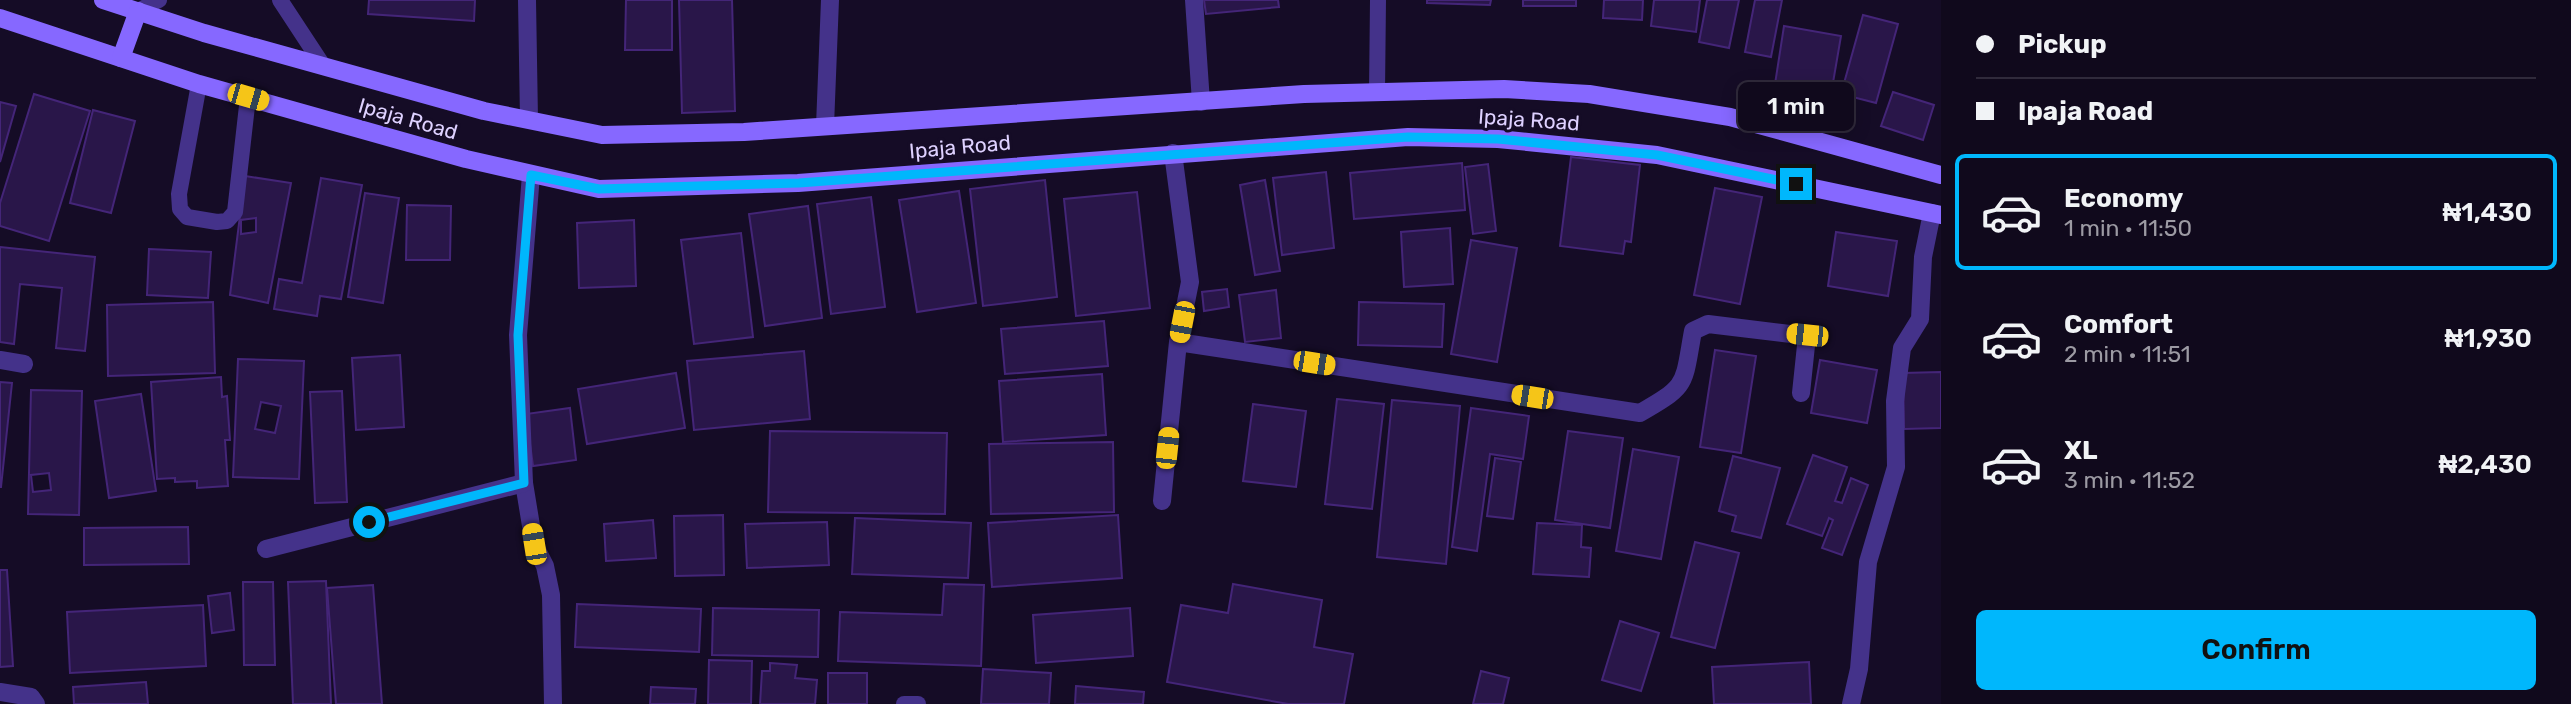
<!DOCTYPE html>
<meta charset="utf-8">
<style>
body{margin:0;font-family:Rubik,sans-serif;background:#191225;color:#f1f3f6;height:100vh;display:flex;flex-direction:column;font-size:26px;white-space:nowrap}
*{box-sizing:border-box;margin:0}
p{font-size:23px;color:#9c9aa3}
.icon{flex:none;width:38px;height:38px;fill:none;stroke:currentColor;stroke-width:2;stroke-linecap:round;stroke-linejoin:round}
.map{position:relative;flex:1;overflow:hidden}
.drawer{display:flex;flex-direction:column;background:#10091c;width:630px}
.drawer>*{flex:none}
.top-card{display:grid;align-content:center;height:154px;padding:0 35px;background:#10091c}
.end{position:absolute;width:32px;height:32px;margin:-16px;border:9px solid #00b7fc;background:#111;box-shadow:0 0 0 4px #111}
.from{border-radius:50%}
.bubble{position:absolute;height:49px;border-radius:10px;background:#10091c;box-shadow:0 4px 18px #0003,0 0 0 2px #302a3b;font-size:23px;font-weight:600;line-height:49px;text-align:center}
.car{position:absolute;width:21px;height:42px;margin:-21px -10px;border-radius:9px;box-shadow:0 0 5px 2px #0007;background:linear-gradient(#f5c518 24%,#345 0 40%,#f5c518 0 76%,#345 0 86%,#f5c518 0)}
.top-card b{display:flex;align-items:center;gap:24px;height:66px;font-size:26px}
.top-card b+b{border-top:2px solid #302a3b}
.top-card i{width:18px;height:18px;background:#f1f3f6}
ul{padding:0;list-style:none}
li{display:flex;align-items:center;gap:21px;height:116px;margin:0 14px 10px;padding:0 21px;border:4px solid transparent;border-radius:10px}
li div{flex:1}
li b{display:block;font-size:26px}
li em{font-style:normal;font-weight:600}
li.active{border-color:#00b7fc}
li>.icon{width:63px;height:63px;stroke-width:1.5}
.primary-button{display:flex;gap:14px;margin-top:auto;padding:14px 35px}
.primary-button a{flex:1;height:80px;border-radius:10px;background:#00b7fc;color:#111;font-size:28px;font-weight:600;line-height:80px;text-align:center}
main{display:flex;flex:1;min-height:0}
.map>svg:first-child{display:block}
.building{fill:#291649;stroke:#442578;stroke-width:2;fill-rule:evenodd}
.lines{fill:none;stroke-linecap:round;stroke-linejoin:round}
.lane{stroke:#44328a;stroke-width:16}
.street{stroke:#44328a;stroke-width:18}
.secondary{stroke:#8668ff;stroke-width:18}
.route{stroke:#00b7fc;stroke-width:9}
.labels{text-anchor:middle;stroke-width:6;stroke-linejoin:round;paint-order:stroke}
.street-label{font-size:21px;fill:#ded1ff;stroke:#150c26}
</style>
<main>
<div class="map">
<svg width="1941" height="704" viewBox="0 0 1941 704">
<rect width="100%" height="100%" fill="#150c26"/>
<!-- building -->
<g class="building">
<path d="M369,0h106l-1,21 -106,-7z"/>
<path d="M626,0h46v50h-47z"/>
<path d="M679,0h53l3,111 -53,2z"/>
<path d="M1204,0h74l1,7 -73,7z"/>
<path d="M1427,0h64l-1,5 -63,-2z"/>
<rect x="1523" y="0" width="53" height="6"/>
<path d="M1604,0h39l-1,20 -39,-2z"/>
<path d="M1654,0h46l-4,32 -45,-6z"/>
<path d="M1707,0h32l-10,48 -30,-6z"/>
<path d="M1755,0h27l-11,57 -26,-5z"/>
<path d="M1863,15l35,9 -22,79 -35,-9z"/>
<path d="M1784,26l57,10 -12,70 -56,-9z"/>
<path d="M1893,92l41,13 -11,35 -42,-14z"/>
<path d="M34,94l56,17 -41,130 -49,-15v-23z"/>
<path d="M0,102l16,4 -16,56z"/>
<path d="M93,110l42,11 -24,92 -41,-10z"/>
<path d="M1571,157l69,8 -9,77 -6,-1 -2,13 -63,-8z"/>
<path d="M1462,163l3,47 -111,9 -4,-46z"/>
<path d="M1488,164l8,67 -23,3 -8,-67z"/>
<path d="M1326,172l8,76 -52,7 -9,-77z"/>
<path d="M245,176l46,7 -23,120 -38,-8zM256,218v14l-15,2v-14z"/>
<path d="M321,178l41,7 -21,114 -21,-3 -3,20 -43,-7 5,-30 23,4z"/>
<path d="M1045,180l12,117 -74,9 -13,-117z"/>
<path d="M1265,180l15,91 -25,4 -15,-90z"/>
<path d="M1715,188l47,9 -22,107 -46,-9z"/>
<path d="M959,191l17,112 -59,9 -18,-112z"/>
<path d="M1137,192l13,116 -74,8 -12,-117z"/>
<path d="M365,193l34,5 -16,105 -35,-6z"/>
<path d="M871,197l14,110 -54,7 -14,-110z"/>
<path d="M407,205l44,1 -1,54h-44z"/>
<path d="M808,206l14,112 -57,8 -16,-112z"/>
<path d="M634,220l2,66 -57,2 -2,-65z"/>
<path d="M1450,228l3,56 -49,3 -3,-55z"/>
<path d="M1836,232l61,9 -9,55 -60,-10z"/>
<path d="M741,233l12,104 -59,7 -13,-104z"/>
<path d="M1471,240l46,8 -20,114 -46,-8z"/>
<path d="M0,247l95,10 -10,94 -29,-3 6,-60 -42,-4 -6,60 -14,-2z"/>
<path d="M149,249l62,3 -3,46 -61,-3z"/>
<path d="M1227,289l2,18 -25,4 -2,-19z"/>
<path d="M1276,290l5,48 -36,4 -6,-47z"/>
<path d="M213,302l2,71 -107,3 -1,-71z"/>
<path d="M1359,302l85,2 -2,43 -84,-2z"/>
<path d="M1104,321l4,45 -103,8 -4,-45z"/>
<path d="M1715,350l41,6 -15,97 -41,-6z"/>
<path d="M804,351l6,68 -116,11 -7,-69z"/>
<path d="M400,355l4,72 -48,3 -4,-72z"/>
<path d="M238,359l66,2 -5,118 -66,-2zM261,402l20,4 -6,27 -20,-4z"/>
<path d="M1820,360l57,10 -10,53 -56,-10z"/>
<path d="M1941,372v56l-37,1 -1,-56z"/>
<path d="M676,373l9,55 -98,16 -9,-55z"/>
<path d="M1102,374l4,61 -103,7 -4,-61z"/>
<path d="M221,377l1,20 5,-1 3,44h-5l3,46 -31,2v-7l-22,1v-4l-18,1 -6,-97z"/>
<path d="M0,382l12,1 -11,104h-1z"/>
<path d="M31,390l51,1 -3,124 -51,-1zM49,473l2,17 -18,2 -2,-17z"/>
<path d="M342,391l5,111 -32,1 -5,-111z"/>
<path d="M141,394l15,97 -47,7 -14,-97z"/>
<path d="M1337,399l47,5 -12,105 -47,-5z"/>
<path d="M1392,400l68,6 -14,158 -69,-7z"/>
<path d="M1253,404l53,7 -10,76 -53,-6z"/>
<path d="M570,408l6,52 -43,6 -7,-52z"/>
<path d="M1471,408l58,8 -6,43 -33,-5 -13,97 -25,-4z"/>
<path d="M770,431l177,2 -2,81 -177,-2z"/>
<path d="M1568,431l55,7 -13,90 -55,-8z"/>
<path d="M1113,442l1,70 -123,2 -2,-70z"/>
<path d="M1633,449l46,8 -18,102 -45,-8z"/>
<path d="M1813,455l34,12 -12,34 7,2 9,-25 17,7 -26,70 -20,-7 11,-28 -4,-2 -7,18 -35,-12z"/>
<path d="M1733,456l47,12 -19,70 -29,-7 4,-15 -17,-5z"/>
<path d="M1495,458l26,4 -8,57 -26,-3z"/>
<path d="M723,515l1,60 -49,1 -1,-60z"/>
<path d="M1118,515l4,63 -130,9 -4,-64z"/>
<path d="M855,518l116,5 -3,55 -116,-4z"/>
<path d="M653,520l3,38 -50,3 -2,-37z"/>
<path d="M827,522l2,43 -82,3 -2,-44z"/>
<path d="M1537,523l45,2 -1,22 10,1 -2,29 -56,-3z"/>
<path d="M188,527l1,37 -105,1v-37z"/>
<path d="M1695,542l44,11 -24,95 -44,-11z"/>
<path d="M0,570h7l6,96 -13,1z"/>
<path d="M326,581l5,123h-38l-5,-122z"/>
<path d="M243,582h30l2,83h-31z"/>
<path d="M944,584l40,1 -3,81 -143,-5 2,-49 102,3z"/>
<path d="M1233,584l89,16 -8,47 39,7 -9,50h-56l-121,-22 14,-77 47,8z"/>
<path d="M373,585l9,119h-46l-9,-116z"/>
<path d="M230,593l4,37 -22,3 -4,-37z"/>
<path d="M577,604l124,5 -2,43 -124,-5z"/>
<path d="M203,605l3,61 -136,7 -3,-61z"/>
<path d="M713,608l106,2 -1,47 -106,-2z"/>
<path d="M1130,608l3,48 -97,7 -3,-48z"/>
<path d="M1620,621l39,12 -18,58 -39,-11z"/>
<path d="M709,660l43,1 -1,43h-43z"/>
<path d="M1809,662l2,42h-97l-2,-37z"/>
<path d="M770,663l27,2 -2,13 22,2 -2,24h-55l2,-33h8z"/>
<path d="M983,669l68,4 -2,31h-68z"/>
<path d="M1481,671l28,7 -6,26h-30z"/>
<rect x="828" y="673" width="39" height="31"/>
<path d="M146,682l2,22h-74l-1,-17z"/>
<path d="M1076,686l68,6 -1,12h-68z"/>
<path d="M651,687l45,2 -1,15h-45z"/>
</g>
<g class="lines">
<!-- lane -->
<g class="lane">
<path d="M280,0l42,64"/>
<path d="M138,11l21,-11"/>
<path d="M199,84l-20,110 1,15 7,8 30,5 10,-1 8,-9 13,-115"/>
<path d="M1377,92l1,-92"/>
<path d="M904,704h14"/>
</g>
<!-- street -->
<g class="street">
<path d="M527,0l2,119"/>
<path d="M1194,0l7,102"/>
<path d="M825,126l5,-126"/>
<path d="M531,175l-13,160 6,148 10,61 11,22 6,29 2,109"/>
<path d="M1178,342l462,71c49,-28 43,-28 53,-82l15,-7 99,12 -6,57"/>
<path d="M0,360l24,4"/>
<path d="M1162,501l16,-159 12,-60 -17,-129"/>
<path d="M266,549l258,-66"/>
<path d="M0,692l31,5 5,7"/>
<path d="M1851,704l8,-35 9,-107 28,-95 -1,-66 7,-53 18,-29 3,-62 9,-44"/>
</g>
<!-- secondary -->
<g class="secondary">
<path d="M103,0l101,33 280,78 118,24 142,-3 560,-38 200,-5 85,5 141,23 211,58"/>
<path d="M0,18l199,66 267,75 133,30 199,-6 610,-46 90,2 159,16 284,60"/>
<path d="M121,58l17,-47"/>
</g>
</g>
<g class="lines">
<!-- route -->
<path class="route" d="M369,522l155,-39 -6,-148 13,-160 68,14 200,-6 609,-46 90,2 159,16 139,29"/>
</g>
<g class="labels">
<!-- street labels -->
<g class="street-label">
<text transform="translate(408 119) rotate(16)" y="7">Ipaja Road</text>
<text transform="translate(1529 120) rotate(4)" y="7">Ipaja Road</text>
<text transform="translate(960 147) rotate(-5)" y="7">Ipaja Road</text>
</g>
</g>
</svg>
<i class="end from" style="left:369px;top:522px"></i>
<i class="end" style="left:1796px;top:184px"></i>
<div class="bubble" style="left:1738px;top:82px;width:116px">1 min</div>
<i class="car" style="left:248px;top:97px;rotate:106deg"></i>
<i class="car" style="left:1182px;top:322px;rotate:191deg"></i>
<i class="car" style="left:1807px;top:335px;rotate:276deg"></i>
<i class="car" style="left:1314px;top:363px;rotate:99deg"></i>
<i class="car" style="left:1532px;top:397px;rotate:279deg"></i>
<i class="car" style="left:1167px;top:448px;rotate:6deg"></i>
<i class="car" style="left:534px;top:544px;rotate:351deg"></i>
</div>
<section class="drawer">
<div class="top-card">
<b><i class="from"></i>Pickup</b>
<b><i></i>Ipaja Road</b>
</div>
<ul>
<li class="active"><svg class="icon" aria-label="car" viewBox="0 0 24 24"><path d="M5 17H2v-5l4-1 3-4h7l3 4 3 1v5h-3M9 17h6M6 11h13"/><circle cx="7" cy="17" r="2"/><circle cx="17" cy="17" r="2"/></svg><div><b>Economy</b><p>1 min · 11:50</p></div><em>₦1,430</em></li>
<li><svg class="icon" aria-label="car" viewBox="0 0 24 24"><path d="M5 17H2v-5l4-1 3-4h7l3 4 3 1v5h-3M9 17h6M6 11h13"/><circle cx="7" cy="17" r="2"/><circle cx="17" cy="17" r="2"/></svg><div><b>Comfort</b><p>2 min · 11:51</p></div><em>₦1,930</em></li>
<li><svg class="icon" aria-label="car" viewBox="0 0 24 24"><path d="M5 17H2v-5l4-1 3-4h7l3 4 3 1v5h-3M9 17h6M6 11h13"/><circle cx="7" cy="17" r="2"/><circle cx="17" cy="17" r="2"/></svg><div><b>XL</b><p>3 min · 11:52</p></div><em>₦2,430</em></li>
</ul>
<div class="primary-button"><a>Confirm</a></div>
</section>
</main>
